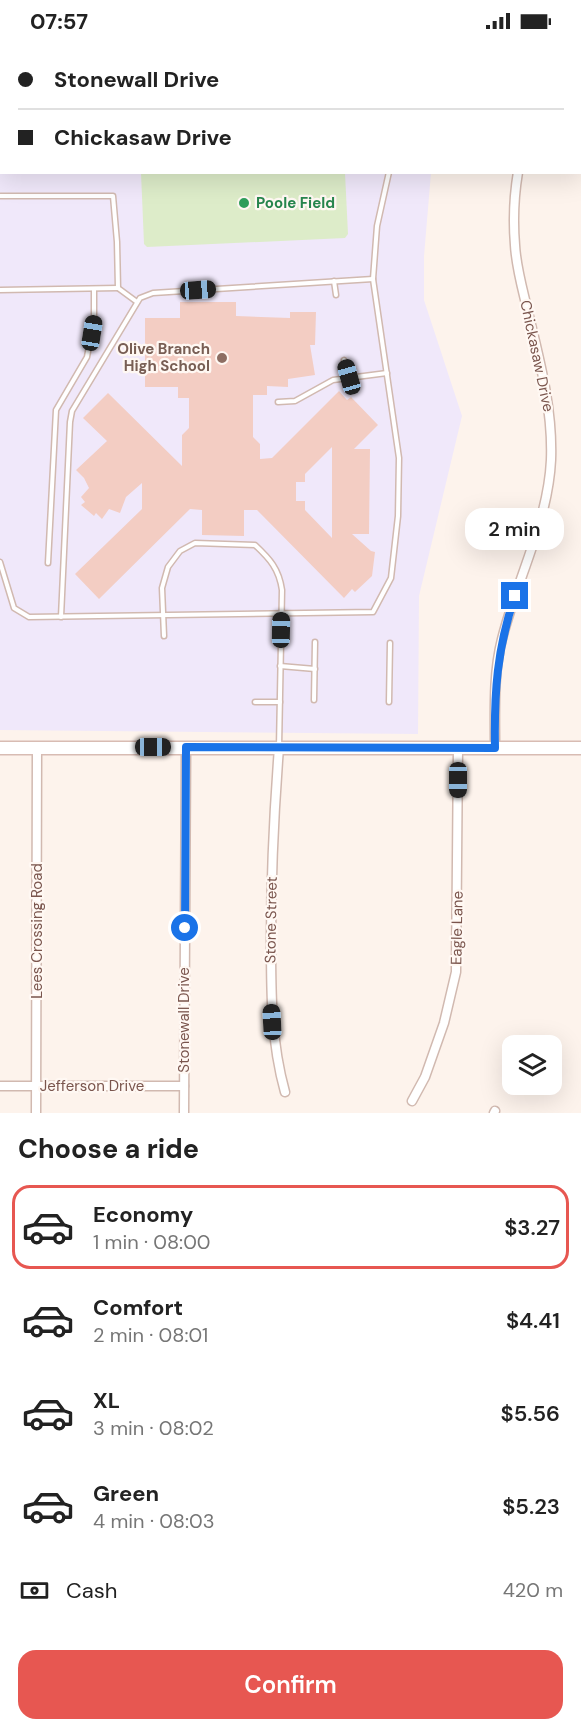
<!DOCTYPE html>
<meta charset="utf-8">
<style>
body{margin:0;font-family:"DM Sans",sans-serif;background:#f2f2f2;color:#222;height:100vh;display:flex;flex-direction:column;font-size:22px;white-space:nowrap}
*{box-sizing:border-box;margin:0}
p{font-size:20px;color:#767676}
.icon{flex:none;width:33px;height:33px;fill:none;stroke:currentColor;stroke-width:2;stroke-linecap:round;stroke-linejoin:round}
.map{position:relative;height:1071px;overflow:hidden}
.side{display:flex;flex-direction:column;background:#fff;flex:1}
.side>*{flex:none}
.banner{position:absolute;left:0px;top:0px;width:582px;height:132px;box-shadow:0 6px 24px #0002;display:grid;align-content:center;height:132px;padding:0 18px;background:#fff}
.tools{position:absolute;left:502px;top:993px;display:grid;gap:12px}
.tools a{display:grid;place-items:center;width:60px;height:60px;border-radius:12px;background:#fff;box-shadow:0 6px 24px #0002;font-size:30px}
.end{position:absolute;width:27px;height:27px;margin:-14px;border:8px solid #1a73e8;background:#fff;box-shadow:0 0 0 3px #fff}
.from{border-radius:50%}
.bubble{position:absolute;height:42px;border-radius:18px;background:#fff;box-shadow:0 6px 24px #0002;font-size:20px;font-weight:600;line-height:42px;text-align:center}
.car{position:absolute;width:18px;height:36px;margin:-18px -9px;border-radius:8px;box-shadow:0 0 4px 2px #0007;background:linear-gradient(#222 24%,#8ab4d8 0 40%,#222 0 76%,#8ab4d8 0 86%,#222 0)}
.banner b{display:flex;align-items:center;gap:21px;height:57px;font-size:22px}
.banner b+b{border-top:2px solid #e0e0e0}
.banner i{width:15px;height:15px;background:#222}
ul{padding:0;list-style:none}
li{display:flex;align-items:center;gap:18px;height:84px;margin:0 12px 9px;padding:0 6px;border:3px solid transparent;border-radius:18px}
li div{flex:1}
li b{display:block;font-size:22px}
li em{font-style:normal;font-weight:600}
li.selected{border-color:#e75751}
li>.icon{width:54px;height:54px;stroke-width:1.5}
h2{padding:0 18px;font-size:27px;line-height:72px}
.pay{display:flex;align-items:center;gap:15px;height:66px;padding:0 18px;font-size:22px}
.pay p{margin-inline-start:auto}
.cta{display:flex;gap:12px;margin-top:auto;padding:12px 18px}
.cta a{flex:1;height:69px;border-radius:18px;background:#e75751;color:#fff;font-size:24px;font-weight:600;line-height:69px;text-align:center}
.status{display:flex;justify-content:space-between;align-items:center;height:42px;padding:0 30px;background:#fff;direction:ltr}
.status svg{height:16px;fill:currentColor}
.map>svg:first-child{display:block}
.education{fill:#f0e8fa}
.green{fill:#ddecc9}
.building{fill:#f3cdc3;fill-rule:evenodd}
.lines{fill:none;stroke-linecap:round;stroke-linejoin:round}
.lane-casing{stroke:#d1b9b0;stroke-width:7}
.street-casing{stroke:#d1b9b0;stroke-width:11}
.secondary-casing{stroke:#d8bcb3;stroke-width:15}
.lane{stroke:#fff;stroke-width:4}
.street{stroke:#fff;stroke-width:8}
.secondary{stroke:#fff;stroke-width:12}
.route{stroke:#1a73e8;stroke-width:8}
.leisure-dot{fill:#2e9e5b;stroke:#fff8f3;stroke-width:2}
.education-dot{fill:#8d6e63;stroke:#fff8f3;stroke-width:2}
.labels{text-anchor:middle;stroke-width:4.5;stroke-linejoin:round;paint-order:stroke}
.leisure-label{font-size:15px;font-weight:bold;fill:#27864d;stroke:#fff8f3;text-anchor:start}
.education-label{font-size:15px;font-weight:bold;fill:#785e54;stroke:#fff8f3;text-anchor:end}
.street-label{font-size:15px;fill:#7a554d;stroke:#fff8f3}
</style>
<div class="status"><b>07:57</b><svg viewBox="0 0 49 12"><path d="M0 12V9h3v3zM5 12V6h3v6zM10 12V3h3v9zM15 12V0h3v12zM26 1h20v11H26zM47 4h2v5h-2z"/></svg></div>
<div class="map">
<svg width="581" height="1071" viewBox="0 0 581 1071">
<rect width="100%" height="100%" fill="#fdf3ec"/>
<!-- education -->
<path class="education" d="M0,0l457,1 -455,1v128l429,1 -7,83v44l38,116 -43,180 -1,138 -418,-4z"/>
<!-- green -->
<g class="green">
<path d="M0,0h172l1,1 -171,1 -1,70z"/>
<path d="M141,131h204l3,61 -3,4 -198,9 -3,-3z"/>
</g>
<!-- building -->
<path class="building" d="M180,260h56v14l54,2v-6h26l-1,33h-5l5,30 -27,4v8l-21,-1v9h-14v42l7,7v15l12,-1 67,-67 8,9 4,-3 27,28 -24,24h16l-1,85h-17l19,17 4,1 -3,24 -17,16 -3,-3 -8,9 -87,-88h-13v26l-42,-1v-25l-12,-1 -91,90 -24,-25 67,-65v-26l-16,14 -6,16 -11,-4 -7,10 -6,-6 -2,3 -13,-11 4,-3 -4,-5 8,-9 -5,-10 -8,-8 31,-29 -24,-23 25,-25 74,73v-31l7,-7v-30h-11v-11h-33v-69h35zM332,405v91l-27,-28v-9h-9v-19h9v-8z"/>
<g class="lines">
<defs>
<g id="lane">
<path d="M430,2l1,-2"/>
<path d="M0,154h113l4,46 1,46 19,14"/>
<path d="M334,239l2,14"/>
<path d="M0,248l118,-2"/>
<path d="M344,318l5,17"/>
<path d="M278,360l17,-1 38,-21 54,-7"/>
<path d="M0,520l14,46 15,9 344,-5 18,-34 7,-62 1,-58 -26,-179 4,-53 12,-54"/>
<path d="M48,521l8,-153 31,-53 7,-38v-30"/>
<path d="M61,575l9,-195 2,-11 68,-113 13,-5 220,-14"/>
<path d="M164,594l-2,-48 6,-21 12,-16 15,-8 60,2c15,14 24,24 27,45l-3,157"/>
<path d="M280,624l35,3"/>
<path d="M314,658l1,-58"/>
<path d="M255,660h25"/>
<path d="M389,660l1,-59"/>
</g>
<g id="street">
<path d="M574,2l1,-2"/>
<path d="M279,706c-5,64 -8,128 -8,193 0,51 0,101 14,151"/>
<path d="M495,706c0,-36 -2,-74 7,-109 15,-60 46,-117 49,-179 2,-52 -12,-102 -24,-152 -5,-21 -11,-42 -12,-63 -2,-24 -1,-49 3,-73"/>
<path d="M0,1044h184"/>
<path d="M412,1059l13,-24 19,-54 12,-51 2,-224"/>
<path d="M36,1071l1,-365"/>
<path d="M184,1071l2,-366"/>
<path d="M494,1071l1,-2"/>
</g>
<path id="secondary" d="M0,706h581"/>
</defs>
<!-- lane casing -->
<use href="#lane" class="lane-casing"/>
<!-- street casing -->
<use href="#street" class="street-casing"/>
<!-- secondary casing -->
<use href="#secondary" class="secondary-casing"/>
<!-- lane -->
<use href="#lane" class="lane"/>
<!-- street -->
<use href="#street" class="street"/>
<!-- secondary -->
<use href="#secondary" class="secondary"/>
</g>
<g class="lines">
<!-- route -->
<path class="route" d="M185,886l1,-181 309,1c-1,-55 2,-100 20,-152"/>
</g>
<!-- markers -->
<circle class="leisure-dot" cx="244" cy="161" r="6"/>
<circle class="education-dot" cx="222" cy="316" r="6"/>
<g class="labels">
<!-- leisure labels -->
<g class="leisure-label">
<text x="256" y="166">Poole Field</text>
</g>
<!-- education labels -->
<g class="education-label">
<text x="210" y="312">Olive Branch<tspan x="210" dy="17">High School</tspan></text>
</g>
<!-- street labels -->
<g class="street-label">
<text transform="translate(537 314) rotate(78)" y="5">Chickasaw Drive</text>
<text transform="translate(271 878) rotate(-89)" y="5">Stone Street</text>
<text transform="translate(457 886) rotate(-89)" y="5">Eagle Lane</text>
<text transform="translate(37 889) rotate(-90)" y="5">Lees Crossing Road</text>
<text transform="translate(184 978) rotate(-90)" y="5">Stonewall Drive</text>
<text x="92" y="1049">Jefferson Drive</text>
</g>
</g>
</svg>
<div class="tools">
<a><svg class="icon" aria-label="layers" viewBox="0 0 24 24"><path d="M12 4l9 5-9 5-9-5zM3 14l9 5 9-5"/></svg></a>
</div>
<i class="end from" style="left:185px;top:886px"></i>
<i class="end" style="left:515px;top:554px"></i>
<div class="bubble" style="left:465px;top:466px;width:99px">2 min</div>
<i class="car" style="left:198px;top:248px;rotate:86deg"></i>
<i class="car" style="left:92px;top:291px;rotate:9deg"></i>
<i class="car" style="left:349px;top:335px;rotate:344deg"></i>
<i class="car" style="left:281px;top:588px;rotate:1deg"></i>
<i class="car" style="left:153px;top:705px;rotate:90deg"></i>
<i class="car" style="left:458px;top:738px;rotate:180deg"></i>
<i class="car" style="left:272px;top:980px;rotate:357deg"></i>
<div class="banner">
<b><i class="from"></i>Stonewall Drive</b>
<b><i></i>Chickasaw Drive</b>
</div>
</div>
<section class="side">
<h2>Choose a ride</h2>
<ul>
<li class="selected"><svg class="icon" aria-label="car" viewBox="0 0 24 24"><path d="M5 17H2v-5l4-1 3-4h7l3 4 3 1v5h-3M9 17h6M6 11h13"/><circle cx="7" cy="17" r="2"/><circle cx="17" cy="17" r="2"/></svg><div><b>Economy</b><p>1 min · 08:00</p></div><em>$3.27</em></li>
<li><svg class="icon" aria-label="car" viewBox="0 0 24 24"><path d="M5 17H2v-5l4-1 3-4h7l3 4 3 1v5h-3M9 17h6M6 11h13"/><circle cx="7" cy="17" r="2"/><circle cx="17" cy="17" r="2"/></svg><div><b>Comfort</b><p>2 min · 08:01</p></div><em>$4.41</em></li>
<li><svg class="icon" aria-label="car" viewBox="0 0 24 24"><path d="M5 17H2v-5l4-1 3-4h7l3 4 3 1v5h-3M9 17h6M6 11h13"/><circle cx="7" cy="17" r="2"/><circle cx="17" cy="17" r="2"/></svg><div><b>XL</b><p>3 min · 08:02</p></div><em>$5.56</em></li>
<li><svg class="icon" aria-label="car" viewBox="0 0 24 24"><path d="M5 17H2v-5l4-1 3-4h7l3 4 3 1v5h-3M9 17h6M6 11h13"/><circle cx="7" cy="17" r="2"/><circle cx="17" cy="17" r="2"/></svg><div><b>Green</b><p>4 min · 08:03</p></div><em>$5.23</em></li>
</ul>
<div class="pay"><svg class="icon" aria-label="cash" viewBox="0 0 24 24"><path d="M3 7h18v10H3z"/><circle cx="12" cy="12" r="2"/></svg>Cash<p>420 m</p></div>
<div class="cta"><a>Confirm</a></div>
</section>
